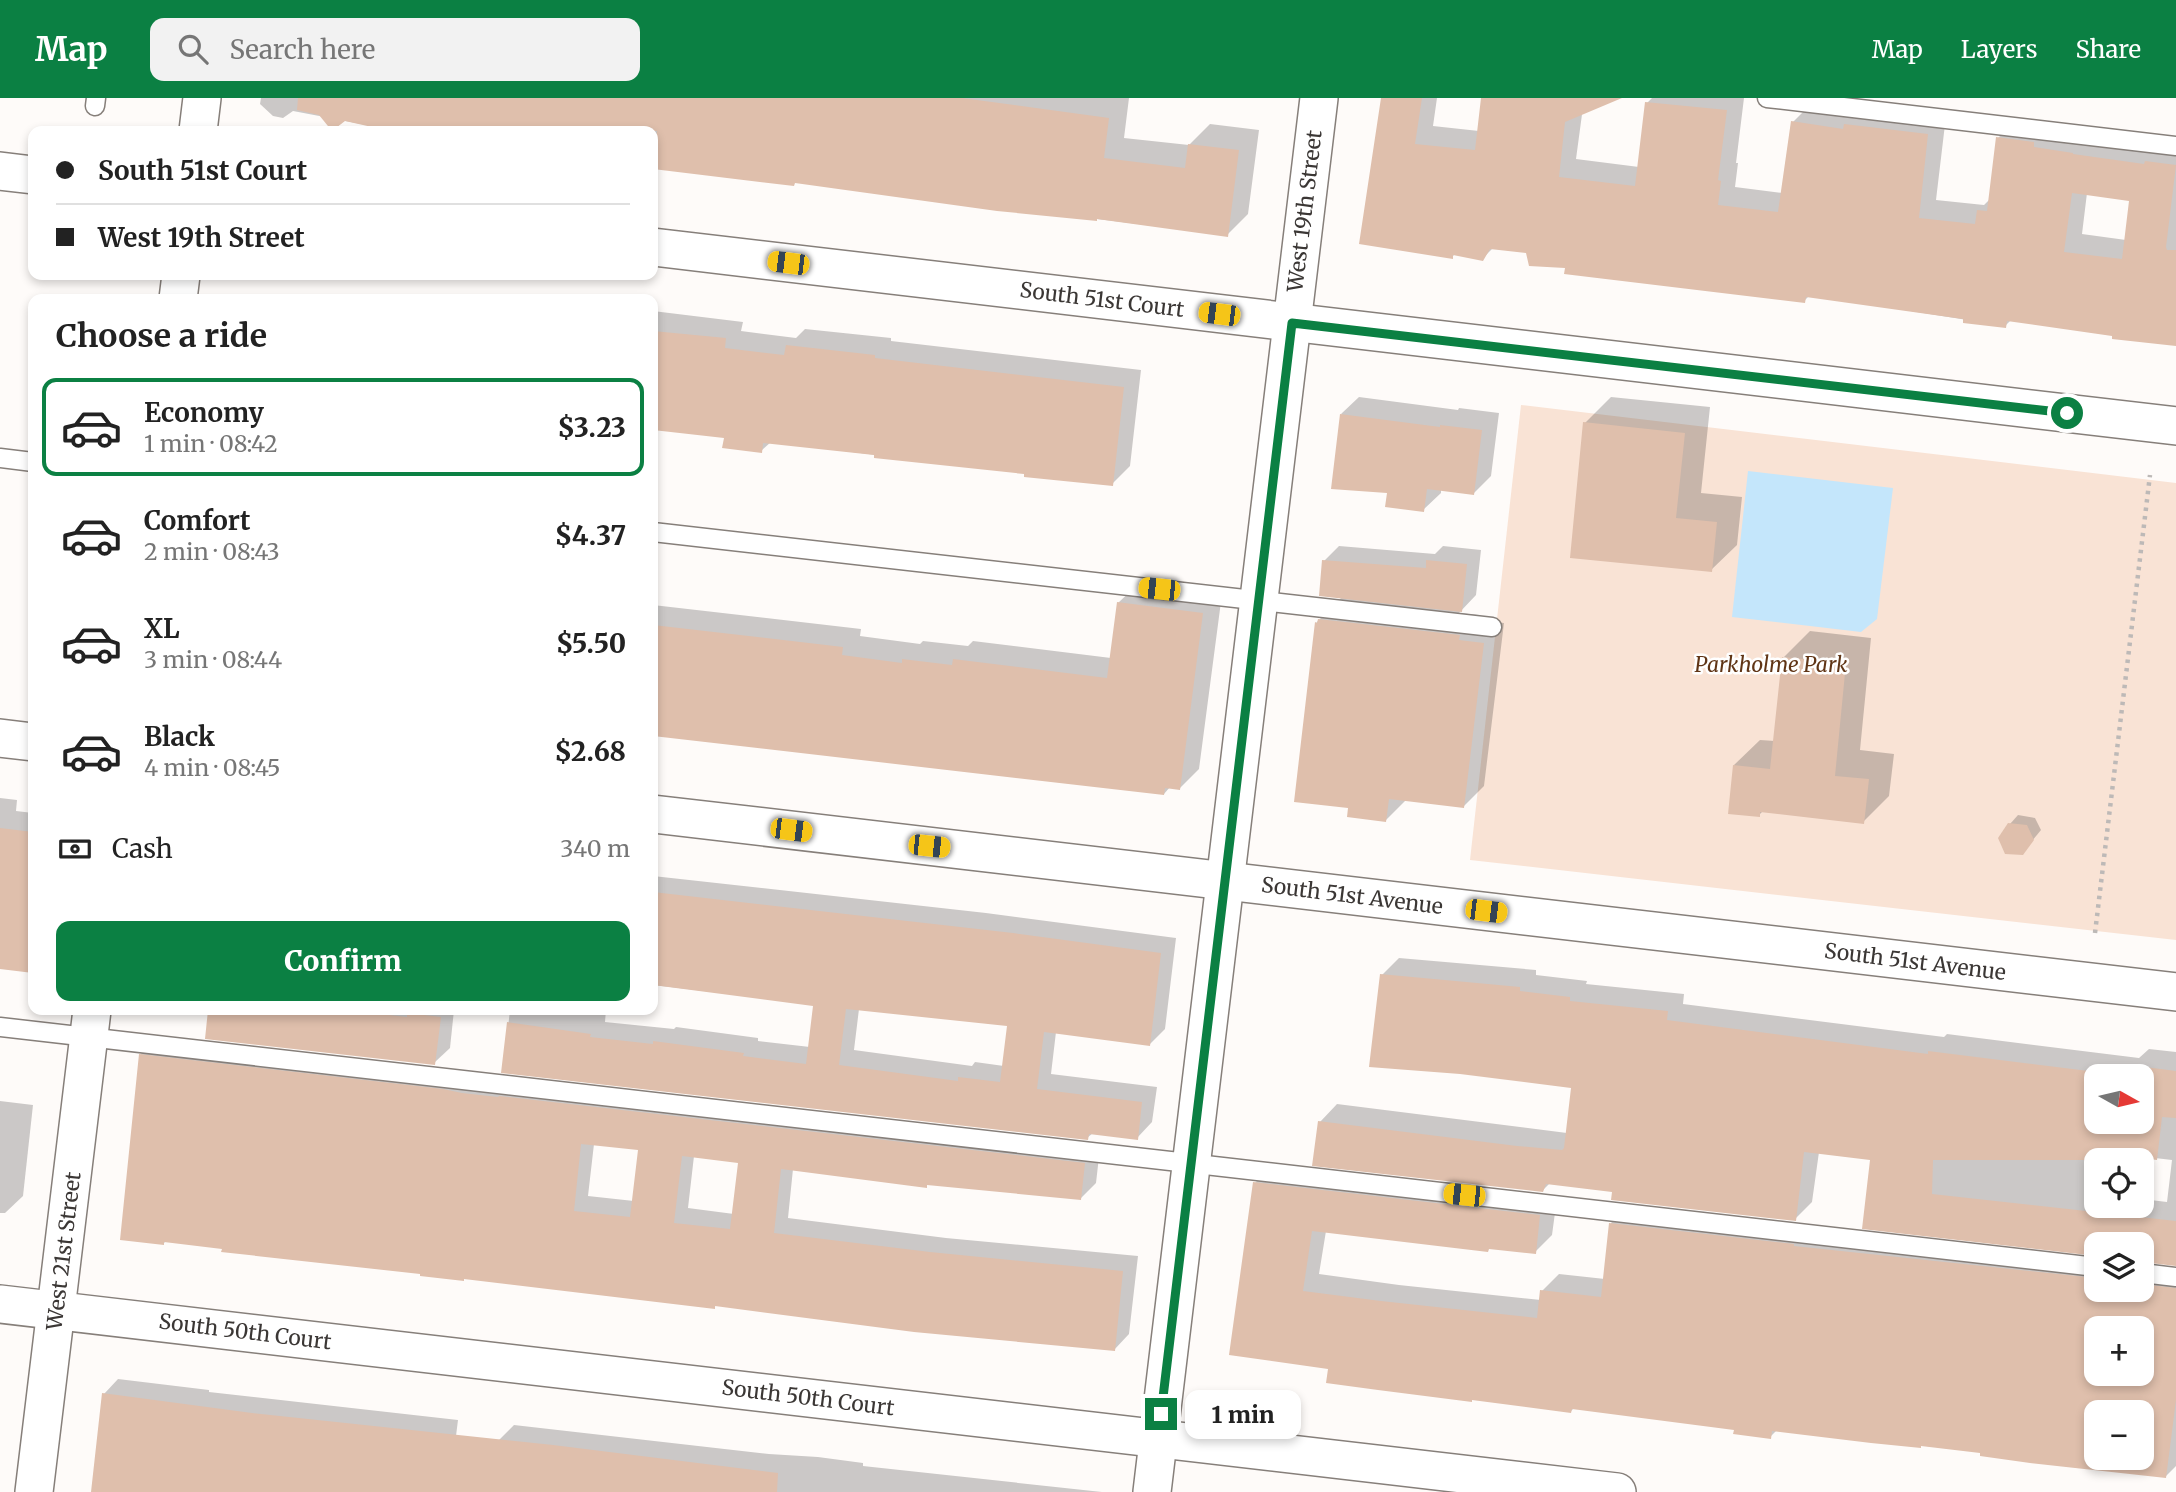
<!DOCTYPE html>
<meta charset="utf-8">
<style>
body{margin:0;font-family:Merriweather,serif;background:#f2f2f2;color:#222;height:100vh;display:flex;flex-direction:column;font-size:26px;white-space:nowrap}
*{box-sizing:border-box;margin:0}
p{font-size:23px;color:#767676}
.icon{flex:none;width:38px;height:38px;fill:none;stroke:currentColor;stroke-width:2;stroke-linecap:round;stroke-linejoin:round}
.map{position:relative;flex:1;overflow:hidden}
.side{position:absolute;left:28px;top:196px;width:630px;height:721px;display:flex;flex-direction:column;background:#fff;border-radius:14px;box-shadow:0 4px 10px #0003}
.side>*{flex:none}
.guide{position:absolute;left:28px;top:28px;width:630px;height:154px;border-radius:14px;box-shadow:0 4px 10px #0003;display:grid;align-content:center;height:154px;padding:0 28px;background:#fff}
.needle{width:46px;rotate:98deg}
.tools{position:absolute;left:2084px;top:966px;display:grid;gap:14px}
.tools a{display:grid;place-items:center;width:70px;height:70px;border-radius:14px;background:#fff;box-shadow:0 4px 10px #0003;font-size:35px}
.end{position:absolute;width:32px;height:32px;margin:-16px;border:9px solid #0b8043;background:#fff;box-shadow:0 0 0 4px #fff}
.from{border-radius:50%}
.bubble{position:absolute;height:49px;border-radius:14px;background:#fff;box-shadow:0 4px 10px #0003;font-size:23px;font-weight:800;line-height:49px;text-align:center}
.car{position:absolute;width:21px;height:42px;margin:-21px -10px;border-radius:9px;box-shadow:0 0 5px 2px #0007;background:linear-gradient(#f5c518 24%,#345 0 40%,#f5c518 0 76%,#345 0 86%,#f5c518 0)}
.guide b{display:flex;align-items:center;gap:24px;height:66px;font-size:26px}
.guide b+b{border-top:2px solid #e0e0e0}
.guide i{width:18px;height:18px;background:#222}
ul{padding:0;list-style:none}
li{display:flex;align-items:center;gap:21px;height:98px;margin:0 14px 10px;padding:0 14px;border:4px solid transparent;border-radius:14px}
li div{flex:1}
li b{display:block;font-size:26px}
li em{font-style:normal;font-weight:800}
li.current{border-color:#0b8043}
li>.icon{width:63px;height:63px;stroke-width:1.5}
h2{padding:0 28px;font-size:32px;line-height:84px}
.pay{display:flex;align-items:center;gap:18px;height:77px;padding:0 28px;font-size:26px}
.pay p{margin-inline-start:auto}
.primary-button{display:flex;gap:14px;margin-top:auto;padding:14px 28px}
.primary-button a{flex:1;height:80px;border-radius:14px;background:#0b8043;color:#fff;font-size:28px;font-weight:800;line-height:80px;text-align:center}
header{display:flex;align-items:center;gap:42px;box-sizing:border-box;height:98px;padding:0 35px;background:#0b8043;color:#fff}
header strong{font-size:33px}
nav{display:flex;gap:38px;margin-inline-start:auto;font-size:24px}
.search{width:490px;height:63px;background:#f2f2f2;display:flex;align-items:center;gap:18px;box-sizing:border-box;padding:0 24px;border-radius:14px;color:#767676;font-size:26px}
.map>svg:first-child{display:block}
.green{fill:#f9e3d5}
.water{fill:#c4e6fb}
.shadow{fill:#0003;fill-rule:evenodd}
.building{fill:#dfbfac;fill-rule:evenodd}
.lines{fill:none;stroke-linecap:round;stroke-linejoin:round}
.lane-casing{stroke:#867f7a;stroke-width:21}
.street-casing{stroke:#867f7a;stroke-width:40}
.path{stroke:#bdb9b7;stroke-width:4.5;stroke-dasharray:3.5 5;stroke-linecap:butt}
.lane{stroke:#fff;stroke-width:18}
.street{stroke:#fff;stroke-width:37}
.route{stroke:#0b8043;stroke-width:9}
.labels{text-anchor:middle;stroke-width:5;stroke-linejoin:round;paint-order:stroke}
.street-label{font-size:21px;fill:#3b3735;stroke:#fff}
.park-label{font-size:21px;font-style:italic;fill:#603516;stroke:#fff}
</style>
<header>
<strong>Map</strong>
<div class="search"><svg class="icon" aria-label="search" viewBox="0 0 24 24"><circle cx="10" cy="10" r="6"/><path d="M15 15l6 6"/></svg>Search here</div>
<nav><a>Map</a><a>Layers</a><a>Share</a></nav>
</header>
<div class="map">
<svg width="2176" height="1394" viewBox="0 0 2176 1394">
<rect width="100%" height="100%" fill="#fefbf9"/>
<!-- green -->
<path class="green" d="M1521,307l655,78v457l-706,-80z"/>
<!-- water -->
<path class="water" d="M1748,373l145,17 -16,131 -16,13 -129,-15z"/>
<!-- shadow -->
<g class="shadow">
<path d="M261,0h868l-5,40 65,7 21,-21 49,6 -11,84 -21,21 -431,-53 -90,-8 -53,-7v-36h-255l-105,-20 -10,7 -10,-2 -13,-12z"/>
<path d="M1382,0h55l-4,28 46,5 4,-33h108l-8,9 -7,52 63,8 8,-64 5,-5h92l-8,65h2l-3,24 48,6 10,-71 18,-18 135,12 -10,84 48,5 6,-6 8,-61 18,-18 160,25v200l-62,-7v-3l-103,-15 -6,6 -195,-31 -6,6 -237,-34 -40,-15 -34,-4 -11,11 -27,-5 -3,3zM2087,95l44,7 -5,40 -44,-6z"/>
<path d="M653,213l90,11 -2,9 55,7 9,-9 86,9v3l250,29 -11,96 -18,18 -341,-42 -10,9 -36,-14 -72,-9z"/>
<path d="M1359,299l99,13 1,-2 40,5 -8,63 -17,17 -33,-4v4l-18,17 -34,-18 -48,-78z"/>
<path d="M1611,299l99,10 -9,86 41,4 -5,48 -26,25 -126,-147z"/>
<path d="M1339,448l96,8 8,-8 38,4 -5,45 -17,18 20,2v5l25,3 -20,163 -20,20 -57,-7 -21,21 -36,-13 -34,-184 26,-26 -18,-36z"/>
<path d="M1138,486l84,10 -23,175 -19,19 -10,-1 -6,7 -511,-60v-129l208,24 -1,7 60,8 3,-3 45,5 5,-5 138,17 7,-55z"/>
<path d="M1810,533l61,7 -11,112 34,4 -5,42 -26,26 -100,-11 -4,4 -25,-50 26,-25 15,1 9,-84z"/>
<path d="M0,700l17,2 -1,11 17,2v158l-33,-4z"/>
<path d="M2018,717l17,3 6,12 -19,23 -12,-29z"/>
<path d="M653,778l333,37 190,25 -11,91 -16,16 -93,-13 -5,42 106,13 -5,35 -15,16 -44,-5 -6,5 -584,-67 7,-61h96l-1,12 69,7 2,-2 82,11v3l52,6 5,-43 -162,-19zM859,911l150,16 -5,41 -29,-4 -3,4 -118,-16z"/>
<path d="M1399,860l137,12v5l51,6 -1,3 98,10 -1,10 261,33 3,-3 192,24 10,-9 27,3v213l-27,-4 4,5 23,3v197l-10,10 -184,-24 -205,-22 -7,7 -35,-9 -161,-20 -3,3 -241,-44 -75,-184 17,-17 285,32 -5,37 -17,17 -209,-21 -7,43 80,11 142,15 1,-9 17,-17 46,5 6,-56 17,-17 468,54v30h46v-46h-46v10l-232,-27 8,-68 -53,-7 -7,50 -17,17 -181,-29 -64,-7 -7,7 -223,-68 17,-18 230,29 6,-46 -191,-112zM2096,978h46v46h-46zM2121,1056l51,6 -5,42 -25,-3v7h-46v-46h24zM2096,1230h46v46h-46zM2096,1314h46v46h-46z"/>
<path d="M210,912h244l-4,38 -16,15 -227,-25z"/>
<path d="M155,942l945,108 -4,35 -15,15 -152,-15 -3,3 -133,-17 -5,49 158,20 192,18 -9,78 -15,16 -397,-45 -3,2 -548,-66 -3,3 -23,-189zM594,1046l45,5 -5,52 -46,-5zM694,1058l46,6 -6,52 -46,-6z"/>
<path d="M0,1003l33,4 -10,91 -18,17h-5z"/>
<path d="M118,1281l91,11v2l249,28 -9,72h-351l6,-98z"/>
<path d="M514,1327l255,29 49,3 45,6v3l239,26h-610l6,-51z"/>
</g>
<!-- building -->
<g class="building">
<path d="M298,0h664l147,20 -5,40 81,10 3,-24 51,6 -11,87 -131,-18v2l-100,-10 -202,-28 -1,3 -141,-17 4,-38h-267l-45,-10 -13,10 -13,-16 -22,-5z"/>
<path d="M1381,0h41l-7,46 60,6 6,-52h141l-57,24 -6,55 76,9 10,-84 82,8 -9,70 3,1 -3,24 60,7 13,-91 52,8 1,-5 84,10 -9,84 56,6 2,-14 10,1 9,-74 38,5v5l39,6v1l71,10 1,-3 31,4 -10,82 1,3h9v96l-64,-7v-3l-105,-15 -1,7 -43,-5v-4l-157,-22 -1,6 -241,-29 1,-6 -36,-2 -3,-13 -36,-4 -7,12 -30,-6v4l-94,-15zM2072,95l57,8 -7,58 -58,-7z"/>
<path d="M653,233l73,7 -1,10 59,7 2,-10 89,10v3l249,29 -11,99 -89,-9v-3l-150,-16v-3l-111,-12 -1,10 -40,-5 2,-10 -71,-8z"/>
<path d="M1340,316l100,13v-2l42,5 -8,65 -47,-6 -3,23 -39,-5 2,-14 -56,-4z"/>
<path d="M1583,324l102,11 -9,85 41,4 -5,50 -142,-14z"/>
<path d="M1322,462l104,8v-8l41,4 -5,48 -143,-16z"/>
<path d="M1117,504l86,11 -23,177 -15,-2 -1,7 -511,-59v-111l190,22 -1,8 60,8v-4l50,6 1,-6 154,19z"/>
<path d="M1318,521l142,16 -1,5 25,3 -20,165 -75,-9 -3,23 -39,-5 1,-9 -54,-6 21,-180 2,1z"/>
<path d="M1782,559l64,6 -11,113 34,3 -5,45 -104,-12v5l-32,-3 5,-49 37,4z"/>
<path d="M2008,725l19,2 7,15 -11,15 -18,-1 -7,-16z"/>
<path d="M0,730l33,4v141l-33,-4z"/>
<path d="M653,794l360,41 148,20 -11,93 -106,-14 -7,57 105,13 -4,38 -49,-6 -1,6 -587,-67 6,-51 84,12 -1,3 63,7v-3l91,12 -1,3 63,8 7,-58 -160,-21zM846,911l161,17 -7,56 -42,-5v4l-119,-16z"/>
<path d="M1380,876l140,13v4l50,6v4l98,10 -1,9 261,34v-3l201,25 1,-11 46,6v47l-14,-1 -5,43 -50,-6 -1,6h-173l-1,34 244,27v45l-34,-4v-18h-46v12l-234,-27 8,-69 -66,-8 -8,69 -185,-21 1,-8 -66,-8 -3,8 -231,-26 6,-45 199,25 45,4 2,-2 7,-60 -111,-14 -91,-7zM2096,978h46v46h-46z"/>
<path d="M208,912h137l62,7v-4l34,4 -6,48 -230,-26z"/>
<path d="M139,956l304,35 19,4 36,4 1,-1 586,67 -4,37 -154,-15v3l-146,-19 -7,64 156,19 193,19 -8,80 -201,-19 -199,-26v3l-251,-30v2l-44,-5v-2l-199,-22 1,-3 -58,-7v3l-44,-5zM581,1046l57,6 -8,67 -56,-6zM682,1058l56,7 -8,66 -56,-6z"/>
<path d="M1253,1084l287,33 -4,39 -47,-5 -1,3 -176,-21 -9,60 78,10 156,17 3,-28 61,7 8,-74 185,21v2l302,32v12h46v-6l34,4v112l-10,78 -136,-15 -50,-7v-3l-59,-7v2l-50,-5 -99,-12 -1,8 -38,-5 1,-4 -162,-21 -1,4 -99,-13v2l-94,-12 -52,-7 2,-14 -99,-14zM2096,1230h46v46h-46zM2096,1314h46v46h-46z"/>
<path d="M102,1295l150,20 301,32 225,28 -1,19h-686z"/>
</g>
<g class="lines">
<defs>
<g id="lane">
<path d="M1767,0l409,48"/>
<path d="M95,8l1,-8"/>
<path d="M0,360l33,4"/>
<path d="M653,434l839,95"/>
<path d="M0,929l2096,240"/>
<path d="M2142,1175l34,4"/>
</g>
<g id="street">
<path d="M198,33l4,-33"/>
<path d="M0,73l33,4"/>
<path d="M653,149l1523,179"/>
<path d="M178,201l3,-24"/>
<path d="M0,640l33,4"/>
<path d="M653,716l1523,178"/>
<path d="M0,1206l1617,188"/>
<path d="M34,1394l58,-482"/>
<path d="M1152,1394l167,-1394"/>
</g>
</defs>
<!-- lane casing -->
<use href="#lane" class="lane-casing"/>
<!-- street casing -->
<use href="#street" class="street-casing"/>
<!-- path -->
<path class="path" d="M2095,835l55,-458"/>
<!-- lane -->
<use href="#lane" class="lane"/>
<!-- street -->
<use href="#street" class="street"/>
</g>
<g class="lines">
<!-- route -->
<path class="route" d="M1161,1316l131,-1091 775,90"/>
</g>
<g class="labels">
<!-- street labels -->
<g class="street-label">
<text transform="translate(1305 113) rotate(-83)" y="7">West 19th Street</text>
<text transform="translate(1102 202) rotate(7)" y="7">South 51st Court</text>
<text transform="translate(1352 798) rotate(7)" y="7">South 51st Avenue</text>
<text transform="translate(1915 864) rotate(7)" y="7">South 51st Avenue</text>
<text transform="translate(64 1153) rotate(-83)" y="7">West 21st Street</text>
<text transform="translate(245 1234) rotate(7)" y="7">South 50th Court</text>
<text transform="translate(808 1300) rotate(7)" y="7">South 50th Court</text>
</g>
<!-- park labels -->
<g class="park-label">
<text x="1771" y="574">Parkholme Park</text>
</g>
</g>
</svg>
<div class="tools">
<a><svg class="needle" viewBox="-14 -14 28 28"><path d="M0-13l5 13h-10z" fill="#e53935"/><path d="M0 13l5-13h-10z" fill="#767676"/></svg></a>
<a><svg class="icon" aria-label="locate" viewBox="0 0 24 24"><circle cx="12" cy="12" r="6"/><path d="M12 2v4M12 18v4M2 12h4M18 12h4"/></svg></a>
<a><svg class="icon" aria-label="layers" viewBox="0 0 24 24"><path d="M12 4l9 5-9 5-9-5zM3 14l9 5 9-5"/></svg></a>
<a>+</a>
<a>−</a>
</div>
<i class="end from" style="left:2067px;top:315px"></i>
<i class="end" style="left:1161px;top:1316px"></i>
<div class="bubble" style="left:1185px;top:1292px;width:116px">1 min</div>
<i class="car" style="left:788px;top:165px;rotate:277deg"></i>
<i class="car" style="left:1219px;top:216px;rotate:277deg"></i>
<i class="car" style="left:1159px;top:491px;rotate:276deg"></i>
<i class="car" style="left:791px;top:732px;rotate:97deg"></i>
<i class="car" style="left:929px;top:748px;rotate:96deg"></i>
<i class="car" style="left:1486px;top:813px;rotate:97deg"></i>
<i class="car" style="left:1464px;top:1097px;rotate:276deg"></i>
<div class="guide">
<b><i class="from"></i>South 51st Court</b>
<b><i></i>West 19th Street</b>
</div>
<section class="side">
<h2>Choose a ride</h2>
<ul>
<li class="current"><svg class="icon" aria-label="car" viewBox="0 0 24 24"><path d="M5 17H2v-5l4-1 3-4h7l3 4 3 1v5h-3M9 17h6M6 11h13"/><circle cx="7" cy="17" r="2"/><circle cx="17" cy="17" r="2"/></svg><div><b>Economy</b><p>1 min · 08:42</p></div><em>$3.23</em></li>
<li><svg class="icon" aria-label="car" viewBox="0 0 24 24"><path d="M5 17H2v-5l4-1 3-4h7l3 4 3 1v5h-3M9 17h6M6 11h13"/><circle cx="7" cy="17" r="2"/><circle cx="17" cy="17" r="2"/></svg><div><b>Comfort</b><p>2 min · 08:43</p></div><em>$4.37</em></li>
<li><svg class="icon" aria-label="car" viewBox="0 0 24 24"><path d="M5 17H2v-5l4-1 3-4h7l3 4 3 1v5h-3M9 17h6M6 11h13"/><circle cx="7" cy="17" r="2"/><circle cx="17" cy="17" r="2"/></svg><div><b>XL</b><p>3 min · 08:44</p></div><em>$5.50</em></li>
<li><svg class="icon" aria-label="car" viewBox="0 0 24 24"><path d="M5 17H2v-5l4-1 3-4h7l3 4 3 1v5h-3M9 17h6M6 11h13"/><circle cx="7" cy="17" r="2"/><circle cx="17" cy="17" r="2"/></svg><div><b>Black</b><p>4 min · 08:45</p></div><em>$2.68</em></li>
</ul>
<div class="pay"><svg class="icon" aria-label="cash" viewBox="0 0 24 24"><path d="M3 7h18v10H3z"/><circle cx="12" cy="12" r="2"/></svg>Cash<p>340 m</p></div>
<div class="primary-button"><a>Confirm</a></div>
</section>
</div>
